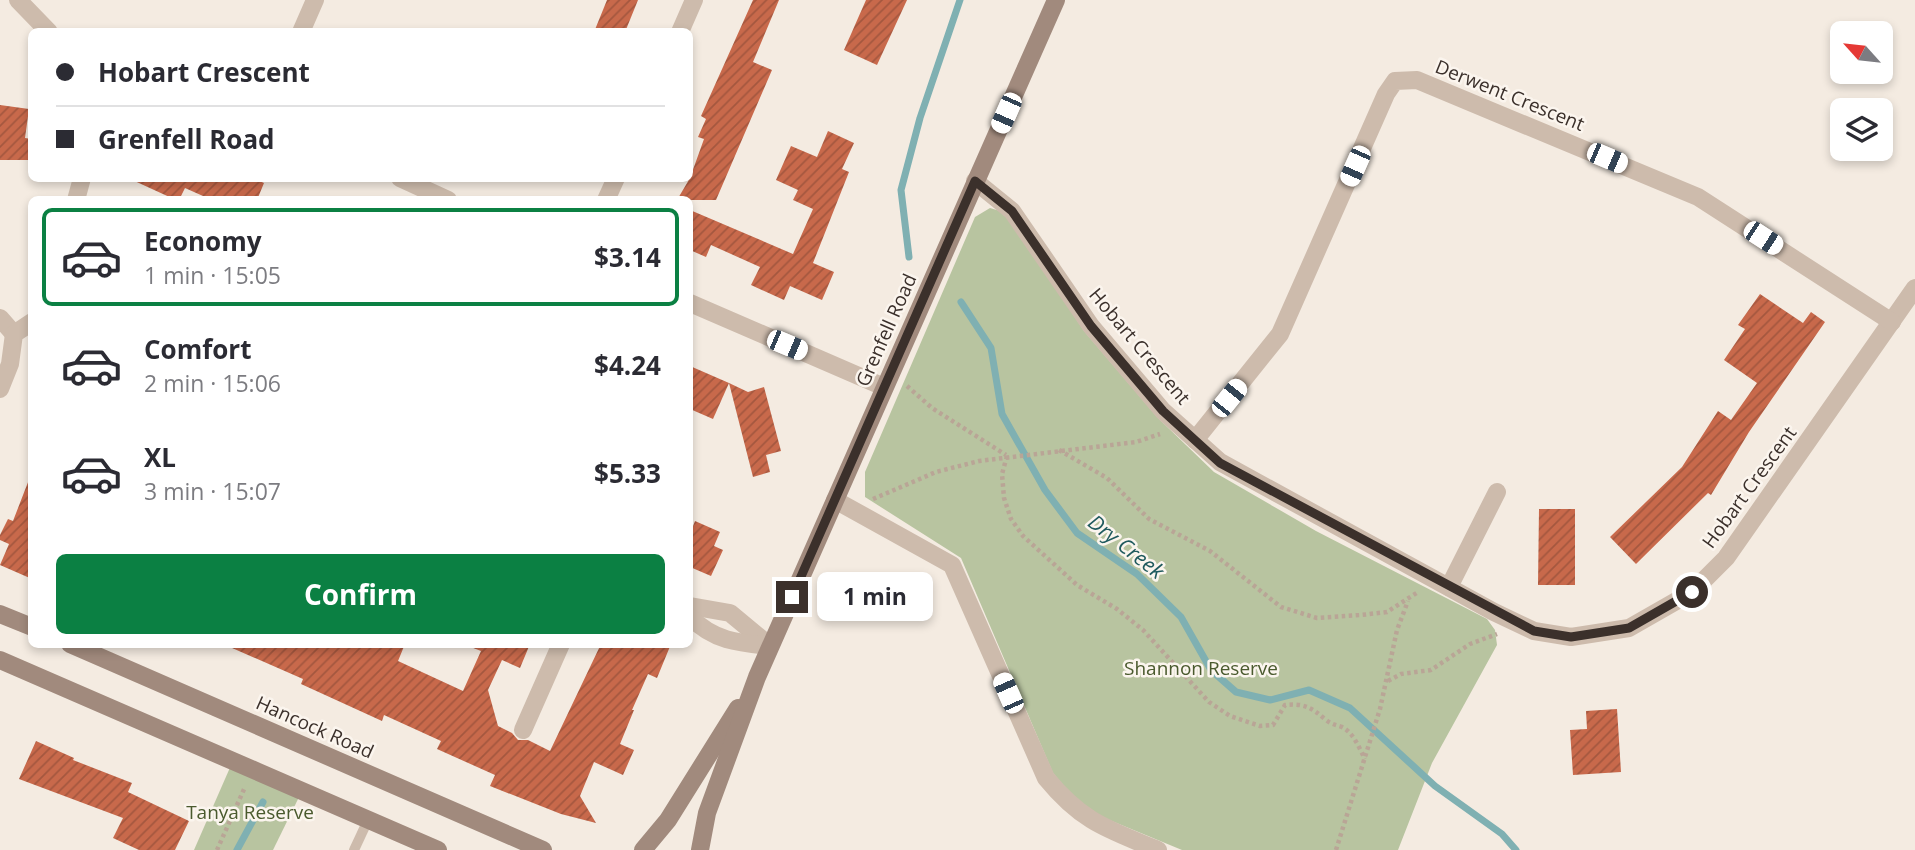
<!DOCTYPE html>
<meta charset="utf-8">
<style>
body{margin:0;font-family:"Open Sans",sans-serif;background:#f7f7f7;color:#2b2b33;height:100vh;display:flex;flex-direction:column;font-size:26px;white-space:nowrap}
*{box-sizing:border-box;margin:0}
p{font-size:23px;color:#7c7c81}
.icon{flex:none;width:38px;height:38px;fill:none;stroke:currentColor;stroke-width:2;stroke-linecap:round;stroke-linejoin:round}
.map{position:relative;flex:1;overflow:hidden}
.panel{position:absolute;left:28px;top:196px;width:665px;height:452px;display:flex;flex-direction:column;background:#fff;border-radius:10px;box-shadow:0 4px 10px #0003}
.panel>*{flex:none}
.guide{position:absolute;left:28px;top:28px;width:665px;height:154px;border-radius:10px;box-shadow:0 4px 10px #0003;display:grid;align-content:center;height:154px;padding:0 28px;background:#fff}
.needle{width:46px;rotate:297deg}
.buttons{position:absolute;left:1830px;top:21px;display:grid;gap:14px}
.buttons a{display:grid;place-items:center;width:63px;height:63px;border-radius:10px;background:#fff;box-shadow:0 4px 10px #0003;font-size:35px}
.end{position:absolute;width:32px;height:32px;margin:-16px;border:9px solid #3b302b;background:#fff;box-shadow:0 0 0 4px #fff}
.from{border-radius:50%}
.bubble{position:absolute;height:49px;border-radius:10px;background:#fff;box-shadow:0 4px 10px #0003;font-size:23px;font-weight:700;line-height:49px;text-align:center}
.car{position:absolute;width:21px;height:42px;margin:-21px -10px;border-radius:9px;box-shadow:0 0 5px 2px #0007;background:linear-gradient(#fff 24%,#345 0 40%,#fff 0 76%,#345 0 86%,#fff 0)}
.guide b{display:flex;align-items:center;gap:24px;height:66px;font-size:26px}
.guide b+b{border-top:2px solid #e1e1e2}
.guide i{width:18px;height:18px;background:#2b2b33}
ul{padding:12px 0 0;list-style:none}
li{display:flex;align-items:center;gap:21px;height:98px;margin:0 14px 10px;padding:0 14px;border:4px solid transparent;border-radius:10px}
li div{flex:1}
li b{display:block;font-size:26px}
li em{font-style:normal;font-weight:700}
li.selected{border-color:#0b8043}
li>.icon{width:63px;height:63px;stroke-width:1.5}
.action{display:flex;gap:14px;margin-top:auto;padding:14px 28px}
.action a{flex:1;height:80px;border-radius:10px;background:#0b8043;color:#fff;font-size:28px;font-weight:700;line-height:80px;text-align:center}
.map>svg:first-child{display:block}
.green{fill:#b8c4a0}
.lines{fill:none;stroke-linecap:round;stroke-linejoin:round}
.stream{stroke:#7fb0b2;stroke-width:7}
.building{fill:url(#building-hatch)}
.path{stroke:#b9a596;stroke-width:4.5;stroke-dasharray:3.5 3.5;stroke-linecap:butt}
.lane{stroke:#cdbbac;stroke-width:10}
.street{stroke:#cdbbac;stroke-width:18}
.secondary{stroke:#a18a7d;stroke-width:18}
.route{stroke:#3b302b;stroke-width:9}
.labels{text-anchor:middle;stroke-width:5;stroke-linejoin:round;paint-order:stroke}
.street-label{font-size:19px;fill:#3b302b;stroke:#fbf5ee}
.park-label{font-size:19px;fill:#4a5a2e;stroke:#fbf5ee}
.water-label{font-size:21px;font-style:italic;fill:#1f5a5e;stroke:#fbf5ee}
</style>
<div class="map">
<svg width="1915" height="850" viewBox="0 0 1915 850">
<defs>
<pattern id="building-hatch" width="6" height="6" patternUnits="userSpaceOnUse" patternTransform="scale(1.75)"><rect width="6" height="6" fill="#c8694b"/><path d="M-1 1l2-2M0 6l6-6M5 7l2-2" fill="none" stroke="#a4573f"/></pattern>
</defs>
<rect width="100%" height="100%" fill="#f4ebe1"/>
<!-- green -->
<g class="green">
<path d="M990,208l10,3 10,7 74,113 74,87 56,54 102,59 171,88 8,11 2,15 -65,118 -34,87h-216l-80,-33 -28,-19 -21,-25 -92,-215 -96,-61v-25l110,-255z"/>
<path d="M232,763l69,30 -28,57h-79z"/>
</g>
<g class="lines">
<!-- stream -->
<g class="stream">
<path d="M909,257l-8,-67 19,-72 40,-118"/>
<path d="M961,302l30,46 11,66 43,76 32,43 60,41 44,43 30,53 25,22 34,8 39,-10 41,18 85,78 67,48 14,16"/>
<path d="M237,850l26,-48"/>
</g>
</g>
<!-- building -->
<g class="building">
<path d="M607,0h31l-13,32h-31z"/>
<path d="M753,0h26l-26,62 19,8 -56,130h-39l13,-22 14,-39 -6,-2 8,-18 -5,-3z"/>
<path d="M866,0h41l-30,65 -33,-15z"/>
<path d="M0,105l29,4 -4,29 7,1v21h-32z"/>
<path d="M828,131l26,12 -12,26 7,3 -36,91 21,9 -12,28 -32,-14 -6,14 -33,-15 9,-18 -49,-22 -5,12 -16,-7v-40l103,44 20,-45 -20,-9 5,-10 -22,-10 15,-34 26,11z"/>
<path d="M128,178h125l11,5 -7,17h-45l-27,-12 -6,12h-3z"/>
<path d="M1760,294l43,29 8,-11 14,10 -76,110 -38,63 -3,-2 -72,71 -26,-27 72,-70 36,-56 13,9 26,-37 -33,-23 21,-31 -7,-4z"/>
<path d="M690,366l39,17 -16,36 -23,-10z"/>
<path d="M729,383l19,9 16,-5 17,64 -15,4 4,17 -17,5z"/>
<path d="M30,477h2v102l-32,-14 9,-21 -9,-4v-5l8,-16 5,2z"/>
<path d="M1539,509h36v76h-37z"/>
<path d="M695,521l25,11 -6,14 9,4 -12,26 -21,-9v-33z"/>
<path d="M223,644h182l-7,17 65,30 18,-40 -18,-7h67l-10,24 -18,-8 -14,30 10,36 14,7 6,7h10l22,11 51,-107h70l-14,34 -9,-4 -16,36h2l-14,34 14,6 -11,25 -29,-13 -14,34 16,27 -35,-9 -71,-28 5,-11 -58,-26 4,-8 -57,-26 -2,6 -35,-16 -46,-21 2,-5z"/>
<path d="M1617,709l4,63 -48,3 -3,-45 17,-1 -1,-18z"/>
<path d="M36,741l38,17 -1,2 59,23 -4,9 61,29 -14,29h-36l-26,-12 10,-20 -104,-39z"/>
</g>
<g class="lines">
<!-- path -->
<g class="path">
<path d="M907,386l25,22 74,47"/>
<path d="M1059,450l48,28 42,41 61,32 71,56 36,11 44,-3 26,-3 31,-20"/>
<path d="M1007,456l-5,18 2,24 7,21 12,17 54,49 40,24 26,21 66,72 21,14 30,10 13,-1 12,-20c20,-2 27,3 41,15 5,4 10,5 16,7 12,6 17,21 23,32"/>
<path d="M873,499l63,-27 43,-11 157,-19 24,-8"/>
<path d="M1388,681l13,-7 30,-4 39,-26 27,-10"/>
<path d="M217,850l28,-63"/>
<path d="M1336,850l44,-141 17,-79 11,-29"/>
</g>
<!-- lane -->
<path class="lane" d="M354,850l14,-30"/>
<!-- street -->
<g class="street">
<path d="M18,0l31,32"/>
<path d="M301,32l14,-32"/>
<path d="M680,32l14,-32"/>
<path d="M400,178l48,22"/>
<path d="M975,181l37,30 79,115 72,85 57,51 274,150 40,19 37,6 58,-9 63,-36 34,-34 189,-270"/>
<path d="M76,200l6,-22"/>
<path d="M606,200l10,-22"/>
<path d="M690,303l194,84"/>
<path d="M0,318l14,16"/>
<path d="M0,389l10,-25 4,-30 18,-12"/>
<path d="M1195,440l85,-106 106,-240 9,-13 22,-1 281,117 194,125"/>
<path d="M835,500l117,65 94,213c36,44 61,51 112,72"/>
<path d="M1449,587l48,-95"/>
<path d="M690,606l40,7 40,33"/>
<path d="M690,617c24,24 48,26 80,29"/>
<path d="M523,730l38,-86"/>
</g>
<!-- secondary -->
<g class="secondary">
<path d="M0,614l32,13"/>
<path d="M70,644l473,206"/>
<path d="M0,660l438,190"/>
<path d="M643,850l25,-30 70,-112"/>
<path d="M700,850l7,-37 50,-136 299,-677"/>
</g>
</g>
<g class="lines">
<!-- route -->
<path class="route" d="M792,597l183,-416 37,30 79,115 72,85 57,52 314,168 37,6 58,-9 63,-36"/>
</g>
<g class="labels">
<!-- street labels -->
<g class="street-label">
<text transform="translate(1510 95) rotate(22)" y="7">Derwent Crescent</text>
<text transform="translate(886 330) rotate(-66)" y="7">Grenfell Road</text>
<text transform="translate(1140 346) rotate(50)" y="7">Hobart Crescent</text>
<text transform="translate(1749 487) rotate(-54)" y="7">Hobart Crescent</text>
<text transform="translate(315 727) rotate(24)" y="7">Hancock Road</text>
</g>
<!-- park labels -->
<g class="park-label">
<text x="1201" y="675">Shannon Reserve</text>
<text x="250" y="819">Tanya Reserve</text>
</g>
<!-- water labels -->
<g class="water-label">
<text transform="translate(1126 547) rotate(38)" y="7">Dry Creek</text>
</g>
</g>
</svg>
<div class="buttons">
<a><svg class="needle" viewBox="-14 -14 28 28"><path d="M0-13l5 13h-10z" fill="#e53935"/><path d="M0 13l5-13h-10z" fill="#7c7c81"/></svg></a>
<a><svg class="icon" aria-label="layers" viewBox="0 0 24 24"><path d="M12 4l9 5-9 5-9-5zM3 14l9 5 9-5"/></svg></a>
</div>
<i class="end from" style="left:1692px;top:592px"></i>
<i class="end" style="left:792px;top:597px"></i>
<div class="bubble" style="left:817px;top:572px;width:116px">1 min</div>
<i class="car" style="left:1006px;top:113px;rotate:204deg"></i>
<i class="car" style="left:1607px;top:158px;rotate:113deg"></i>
<i class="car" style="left:1355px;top:166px;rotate:204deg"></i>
<i class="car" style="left:1763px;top:238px;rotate:123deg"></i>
<i class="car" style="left:787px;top:345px;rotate:113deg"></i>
<i class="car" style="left:1229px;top:398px;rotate:39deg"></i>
<i class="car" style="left:1008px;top:693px;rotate:336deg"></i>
<div class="guide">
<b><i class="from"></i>Hobart Crescent</b>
<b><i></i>Grenfell Road</b>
</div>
<section class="panel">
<ul>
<li class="selected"><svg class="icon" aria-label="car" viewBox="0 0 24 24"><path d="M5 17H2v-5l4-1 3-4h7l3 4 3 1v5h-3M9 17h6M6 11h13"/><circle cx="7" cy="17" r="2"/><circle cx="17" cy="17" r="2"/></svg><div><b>Economy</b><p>1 min · 15:05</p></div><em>$3.14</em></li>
<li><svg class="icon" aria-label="car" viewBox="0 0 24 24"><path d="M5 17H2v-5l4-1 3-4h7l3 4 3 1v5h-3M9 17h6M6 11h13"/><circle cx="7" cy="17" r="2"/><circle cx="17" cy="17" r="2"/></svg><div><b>Comfort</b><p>2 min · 15:06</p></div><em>$4.24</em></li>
<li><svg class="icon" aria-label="car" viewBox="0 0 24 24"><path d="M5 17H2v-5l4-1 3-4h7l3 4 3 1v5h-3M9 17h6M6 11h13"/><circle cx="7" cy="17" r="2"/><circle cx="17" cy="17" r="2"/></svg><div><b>XL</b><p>3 min · 15:07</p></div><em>$5.33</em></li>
</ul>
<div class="action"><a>Confirm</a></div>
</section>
</div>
